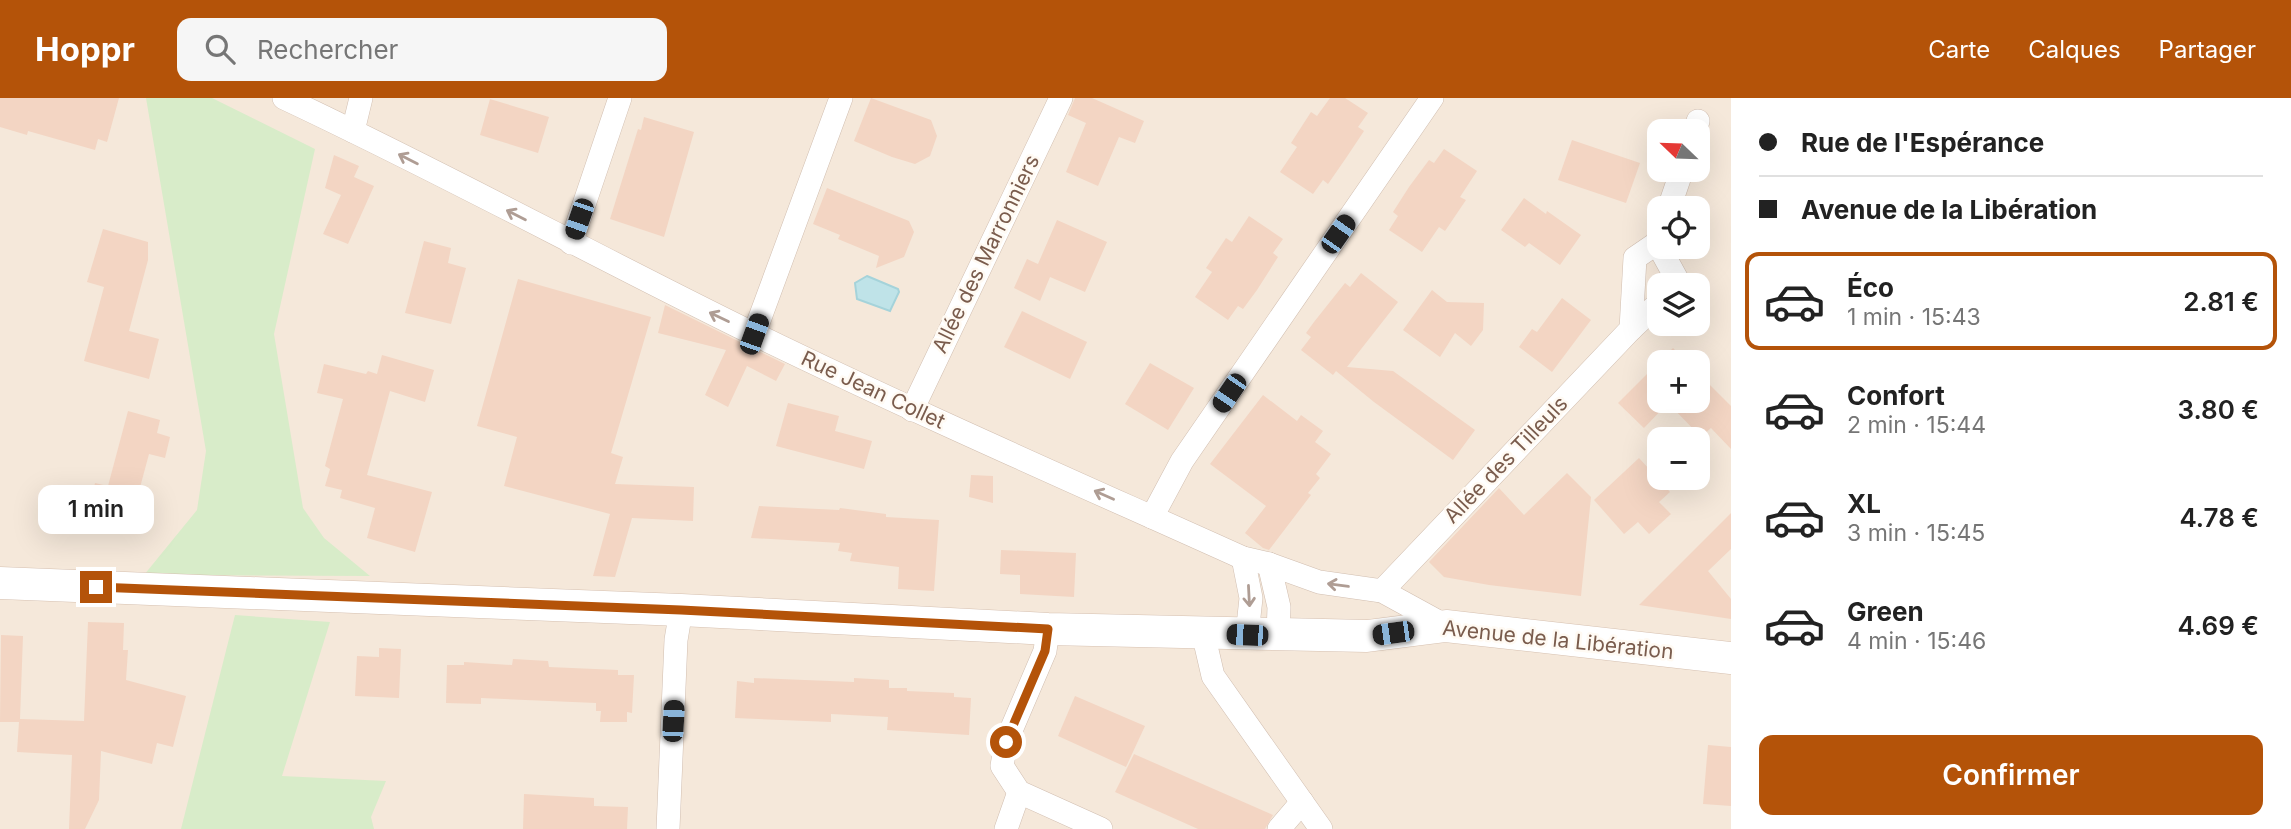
<!DOCTYPE html>
<html lang="fr">
<meta charset="utf-8">
<style>
body{margin:0;font-family:Inter,sans-serif;background:#f6f6f6;color:#222;height:100vh;display:flex;flex-direction:column;font-size:26px;white-space:nowrap}
*{box-sizing:border-box;margin:0}
p{font-size:23px;color:#767676}
.icon{flex:none;width:38px;height:38px;fill:none;stroke:currentColor;stroke-width:2;stroke-linecap:round;stroke-linejoin:round}
.map{position:relative;flex:1;overflow:hidden}
.sheet{display:flex;flex-direction:column;background:#fff;width:560px}
.sheet>*{flex:none}
.top-card{display:grid;align-content:center;height:154px;padding:0 28px;background:#fff}
.needle{width:46px;rotate:293deg}
.controls{position:absolute;left:1647px;top:21px;display:grid;gap:14px}
.controls a{display:grid;place-items:center;width:63px;height:63px;border-radius:14px;background:#fff;box-shadow:0 7px 28px #0002;font-size:35px}
.end{position:absolute;width:32px;height:32px;margin:-16px;border:9px solid #b45309;background:#fff;box-shadow:0 0 0 4px #fff}
.from{border-radius:50%}
.bubble{position:absolute;height:49px;border-radius:14px;background:#fff;box-shadow:0 7px 28px #0002;font-size:23px;font-weight:600;line-height:49px;text-align:center}
.car{position:absolute;width:21px;height:42px;margin:-21px -10px;border-radius:9px;box-shadow:0 0 5px 2px #0007;background:linear-gradient(#222 24%,#8ab4d8 0 40%,#222 0 76%,#8ab4d8 0 86%,#222 0)}
.top-card b{display:flex;align-items:center;gap:24px;height:66px;font-size:26px}
.top-card b+b{border-top:2px solid #e0e0e0}
.top-card i{width:18px;height:18px;background:#222}
ul{padding:0;list-style:none}
li{display:flex;align-items:center;gap:21px;height:98px;margin:0 14px 10px;padding:0 14px;border:4px solid transparent;border-radius:14px}
li div{flex:1}
li b{display:block;font-size:26px}
li em{font-style:normal;font-weight:600}
li.active{border-color:#b45309}
li>.icon{width:63px;height:63px;stroke-width:1.5}
.action{display:flex;gap:14px;margin-top:auto;padding:14px 28px}
.action a{flex:1;height:80px;border-radius:14px;background:#b45309;color:#fff;font-size:28px;font-weight:600;line-height:80px;text-align:center}
header{display:flex;align-items:center;gap:42px;box-sizing:border-box;height:98px;padding:0 35px;background:#b45309;color:#fff}
header strong{font-size:33px}
nav{display:flex;gap:38px;margin-inline-start:auto;font-size:24px}
.search{width:490px;height:63px;background:#f6f6f6;display:flex;align-items:center;gap:18px;box-sizing:border-box;padding:0 24px;border-radius:14px;color:#767676;font-size:26px}
main{display:flex;flex:1;min-height:0}
.map>svg:first-child{display:block}
.residential{fill:#f5e8da;fill-rule:evenodd}
.green{fill:#d8ecc9}
.water{fill:#bfe3e8;stroke:#a5d3da;stroke-width:2}
.building{fill:#f3d5c3}
.lines{fill:none;stroke-linecap:round;stroke-linejoin:round}
.street-casing{stroke:#d1beb0;stroke-width:24}
.secondary-casing{stroke:#d6c0b0;stroke-width:33}
.street{stroke:#fff;stroke-width:23}
.secondary{stroke:#fff;stroke-width:32}
.oneway{stroke:#af9d94}
.route{stroke:#b45309;stroke-width:9}
.labels{text-anchor:middle;stroke-width:5;stroke-linejoin:round;paint-order:stroke}
.street-label{font-size:21px;fill:#7a5c4d;stroke:#fffaf3}
</style>
<header>
<strong>Hoppr</strong>
<div class="search"><svg class="icon" aria-label="search" viewBox="0 0 24 24"><circle cx="10" cy="10" r="6"/><path d="M15 15l6 6"/></svg>Rechercher</div>
<nav><a>Carte</a><a>Calques</a><a>Partager</a></nav>
</header>
<main>
<div class="map">
<svg width="1731" height="731" viewBox="0 0 1731 731">
<rect width="100%" height="100%" fill="#fdf6ec"/>
<!-- residential -->
<path class="residential" d="M0,0h1731v731h-1731zM1659,33h39v39h-39zM1659,110h39v39h-39zM1659,187h39v39h-39zM1659,264h39v39h-39zM1659,341h39v39h-39z"/>
<!-- green -->
<g class="green">
<path d="M146,0h66l103,51 -41,185 29,174 21,30 46,38 -226,-1 53,-65 9,-59z"/>
<path d="M235,517l95,7 -48,154 104,5 -15,36 3,12h-193z"/>
</g>
<!-- water -->
<path class="water" d="M867,178l31,13 1,3 -9,19 -33,-12 -2,-16z"/>
<!-- building -->
<g class="building">
<path d="M0,0h119l-12,44 -9,-3 -3,11 -67,-19 -1,4 -27,-8z"/>
<path d="M871,0l60,22 6,16 -7,20 -15,8 -23,-7 -38,-16z"/>
<path d="M1075,0h17l52,23 -9,22 -16,-6 -21,49 -32,-14 20,-49 -18,-8z"/>
<path d="M1330,0h15l23,15 -10,14 6,4 -18,27 -18,26 -5,-4 -10,14 -33,-22 17,-25 -6,-4 20,-31 6,4z"/>
<path d="M490,1l59,18 -11,36 -58,-18z"/>
<path d="M644,19l50,15 -30,105 -54,-18 28,-90 3,1z"/>
<path d="M1572,42l68,23 -14,40 -68,-23z"/>
<path d="M1444,51l33,22 -17,26 6,3 -21,31 -6,-4 -17,25 -33,-22 9,-14 -5,-4 16,-25 20,-27 5,3z"/>
<path d="M334,57l25,11 -5,11 20,9 -26,58 -25,-10 18,-39 -16,-7z"/>
<path d="M827,90l82,33 5,11 -10,25 -28,11 3,-12 -41,-17 2,-4 -27,-11z"/>
<path d="M1524,100l22,16 1,-3 34,24 -21,30 -31,-22 -4,4 -24,-17z"/>
<path d="M1249,118l34,23 -10,14 5,4 -21,33 -14,19 -5,-3 -10,14 -33,-23 17,-25 -6,-4 20,-30 6,4z"/>
<path d="M1057,122l50,22 -22,50 -35,-15 -10,24 -26,-13 13,-29 11,5z"/>
<path d="M103,131l45,13v18l-19,71 30,8 -10,40 -65,-18 20,-74 -17,-5z"/>
<path d="M424,143l27,7 -3,15 18,5 -15,56 -46,-11z"/>
<path d="M1361,175l37,29 -51,65 46,4 82,59 -22,30 -79,-58 -38,-31 -3,4 -32,-25 10,-13 -5,-4 8,-11 31,-39 5,4z"/>
<path d="M518,181l133,38 -40,136 12,4 -8,27 79,3 -1,34 -61,-3 -17,59 -22,-1 17,-62 -106,-28 13,-49 -40,-11z"/>
<path d="M1432,192l15,12 37,1 -1,27 -12,16 -16,-13 -15,24 -37,-27z"/>
<path d="M1562,200l29,22 -39,52 -33,-25 13,-18 5,3z"/>
<path d="M665,207l120,59 -9,17 -29,-15 -19,41 -23,-12 21,-45 -68,-17z"/>
<path d="M1022,213l65,31 -17,37 -66,-32z"/>
<path d="M1673,250l14,14h-28v39h39v-28l33,33v43l-20,-21 -10,9 -33,-34 -24,25 -26,-25z"/>
<path d="M382,257l52,15 -9,32 -35,-11 -23,84 65,17 -17,60 -48,-14 8,-30 -35,-10 2,-8 -17,-4 5,-17 -5,-3 18,-67 -26,-6 7,-29 42,10 2,-3 9,3z"/>
<path d="M1150,265l44,25 -26,42 -43,-26z"/>
<path d="M1263,297l34,26 4,-6 22,16 -8,11 16,12 -15,20 4,4 -12,15 3,2 -42,55 -6,-2 -18,-15 21,-27 -56,-42z"/>
<path d="M788,305l51,13 -4,15 37,10 -8,28 -88,-23z"/>
<path d="M128,313l32,9 -3,13 13,4 -5,21 -16,-4 -21,78 -17,-4 -1,5 -26,-7 11,-43 13,3z"/>
<path d="M1639,360l31,34 -11,10 12,12 -22,20 -11,-12 -14,12 -30,-34z"/>
<path d="M1567,375l24,24 -10,99 -92,-11 -45,-8 -15,-15 70,-74 25,27z"/>
<path d="M971,377l22,1v27l-24,-6z"/>
<path d="M759,408l80,4 1,-2 46,6v3l53,3 -5,71 -36,-2 1,-22 -49,-6 2,-8 -14,-2 2,-8 -89,-5z"/>
<path d="M1731,415v36l-23,22 23,28v20l-92,-14z"/>
<path d="M1001,452l75,3 -2,44 -54,-3v-19l-20,-1z"/>
<path d="M88,524l36,1 -1,27h5l-2,30 60,16 -13,51 -16,-4 -5,21 -51,-13 -2,49 -14,29h-16l3,-74 -55,-3 2,-30h-19l1,-87 22,1 -3,83 64,2z"/>
<path d="M379,550l22,1 -2,49 -44,-2 2,-40 22,1z"/>
<path d="M513,561l35,2 1,6 69,3v5h16l-2,38 -5,-1v10h-27l1,-11h-5v-8l-115,-5v6l-35,-1 1,-38h17v-3l48,3z"/>
<path d="M754,580l100,4v-4l35,2v8h18v3l47,2v4l17,1 -2,37 -82,-5 1,-13 -57,-3v8l-96,-4 2,-37 17,2z"/>
<path d="M1075,598l70,30 -19,41 -68,-31z"/>
<path d="M1708,647l23,2v59l-28,-2z"/>
<path d="M1134,656l139,61 -8,14h-67l-83,-37z"/>
<path d="M524,696l70,4v8l34,1 -1,22h-104z"/>
</g>
<g class="lines">
<defs>
<g id="street">
<path d="M284,0c158,74 311,158 468,235 162,79 327,151 491,225l26,6 50,18 63,9 64,35"/>
<path d="M353,33l8,-33"/>
<path d="M1695,33l3,-10"/>
<path d="M1669,110l13,-38"/>
<path d="M571,145l49,-145"/>
<path d="M1657,145l22,40 -2,2"/>
<path d="M1631,231l28,-26"/>
<path d="M754,236l87,-236"/>
<path d="M912,312l149,-312"/>
<path d="M1152,419l30,-56 250,-363"/>
<path d="M1243,460l8,40 -4,37"/>
<path d="M1269,466l10,43 -1,28"/>
<path d="M1382,493l249,-262 4,-71 22,-15 2,-7"/>
<path d="M1048,531l-3,22 -39,91 -4,24 17,26 82,37"/>
<path d="M1203,535l10,43 108,153"/>
<path d="M668,731l8,-189 5,-30"/>
<path d="M1006,731l13,-37"/>
<path d="M1279,731l23,-27"/>
</g>
<path id="secondary" d="M0,485l681,27 367,19 319,7 79,-10 285,32"/>
</defs>
<!-- street casing -->
<use href="#street" class="street-casing"/>
<!-- secondary casing -->
<use href="#secondary" class="secondary-casing"/>
<!-- street -->
<use href="#street" class="street"/>
<!-- secondary -->
<use href="#secondary" class="secondary"/>
</g>
<!-- one-way arrows -->
<defs><path id="oneway-shaft" d="M-6 0H5M1.5-3L5.5 0L1.5 3" fill="none" stroke-width="1.6" stroke-linecap="round" stroke-linejoin="round" transform="scale(1.75)"/></defs>
<g class="oneway">
<use href="#oneway-shaft" transform="translate(408 61) rotate(-153)"/>
<use href="#oneway-shaft" transform="translate(516 117) rotate(-153)"/>
<use href="#oneway-shaft" transform="translate(719 219) rotate(-154)"/>
<use href="#oneway-shaft" transform="translate(1104 397) rotate(-156)"/>
<use href="#oneway-shaft" transform="translate(1338 487) rotate(-172)"/>
<use href="#oneway-shaft" transform="translate(1249 498) rotate(87)"/>
</g>
<g class="lines">
<!-- route -->
<path class="route" d="M96,489l585,23 367,19 -3,22 -39,91"/>
</g>
<g class="labels">
<!-- street labels -->
<g class="street-label">
<text transform="translate(986 156) rotate(-64)" y="7">Allée des Marronniers</text>
<text transform="translate(873 292) rotate(25)" y="7">Rue Jean Collet</text>
<text transform="translate(1506 362) rotate(-46)" y="7">Allée des Tilleuls</text>
<text transform="translate(1558 542) rotate(6)" y="7">Avenue de la Libération</text>
</g>
</g>
</svg>
<div class="controls">
<a><svg class="needle" viewBox="-14 -14 28 28"><path d="M0-13l5 13h-10z" fill="#e53935"/><path d="M0 13l5-13h-10z" fill="#767676"/></svg></a>
<a><svg class="icon" aria-label="locate" viewBox="0 0 24 24"><circle cx="12" cy="12" r="6"/><path d="M12 2v4M12 18v4M2 12h4M18 12h4"/></svg></a>
<a><svg class="icon" aria-label="layers" viewBox="0 0 24 24"><path d="M12 4l9 5-9 5-9-5zM3 14l9 5 9-5"/></svg></a>
<a>+</a>
<a>−</a>
</div>
<i class="end from" style="left:1006px;top:644px"></i>
<i class="end" style="left:96px;top:489px"></i>
<div class="bubble" style="left:38px;top:387px;width:116px">1 min</div>
<i class="car" style="left:579px;top:121px;rotate:199deg"></i>
<i class="car" style="left:1338px;top:136px;rotate:35deg"></i>
<i class="car" style="left:754px;top:236px;rotate:20deg"></i>
<i class="car" style="left:1229px;top:295px;rotate:214deg"></i>
<i class="car" style="left:1393px;top:535px;rotate:262deg"></i>
<i class="car" style="left:1247px;top:537px;rotate:272deg"></i>
<i class="car" style="left:673px;top:623px;rotate:3deg"></i>
</div>
<section class="sheet">
<div class="top-card">
<b><i class="from"></i>Rue de l'Espérance</b>
<b><i></i>Avenue de la Libération</b>
</div>
<ul>
<li class="active"><svg class="icon" aria-label="car" viewBox="0 0 24 24"><path d="M5 17H2v-5l4-1 3-4h7l3 4 3 1v5h-3M9 17h6M6 11h13"/><circle cx="7" cy="17" r="2"/><circle cx="17" cy="17" r="2"/></svg><div><b>Éco</b><p>1 min · 15:43</p></div><em>2.81 €</em></li>
<li><svg class="icon" aria-label="car" viewBox="0 0 24 24"><path d="M5 17H2v-5l4-1 3-4h7l3 4 3 1v5h-3M9 17h6M6 11h13"/><circle cx="7" cy="17" r="2"/><circle cx="17" cy="17" r="2"/></svg><div><b>Confort</b><p>2 min · 15:44</p></div><em>3.80 €</em></li>
<li><svg class="icon" aria-label="car" viewBox="0 0 24 24"><path d="M5 17H2v-5l4-1 3-4h7l3 4 3 1v5h-3M9 17h6M6 11h13"/><circle cx="7" cy="17" r="2"/><circle cx="17" cy="17" r="2"/></svg><div><b>XL</b><p>3 min · 15:45</p></div><em>4.78 €</em></li>
<li><svg class="icon" aria-label="car" viewBox="0 0 24 24"><path d="M5 17H2v-5l4-1 3-4h7l3 4 3 1v5h-3M9 17h6M6 11h13"/><circle cx="7" cy="17" r="2"/><circle cx="17" cy="17" r="2"/></svg><div><b>Green</b><p>4 min · 15:46</p></div><em>4.69 €</em></li>
</ul>
<div class="action"><a>Confirmer</a></div>
</section>
</main>
